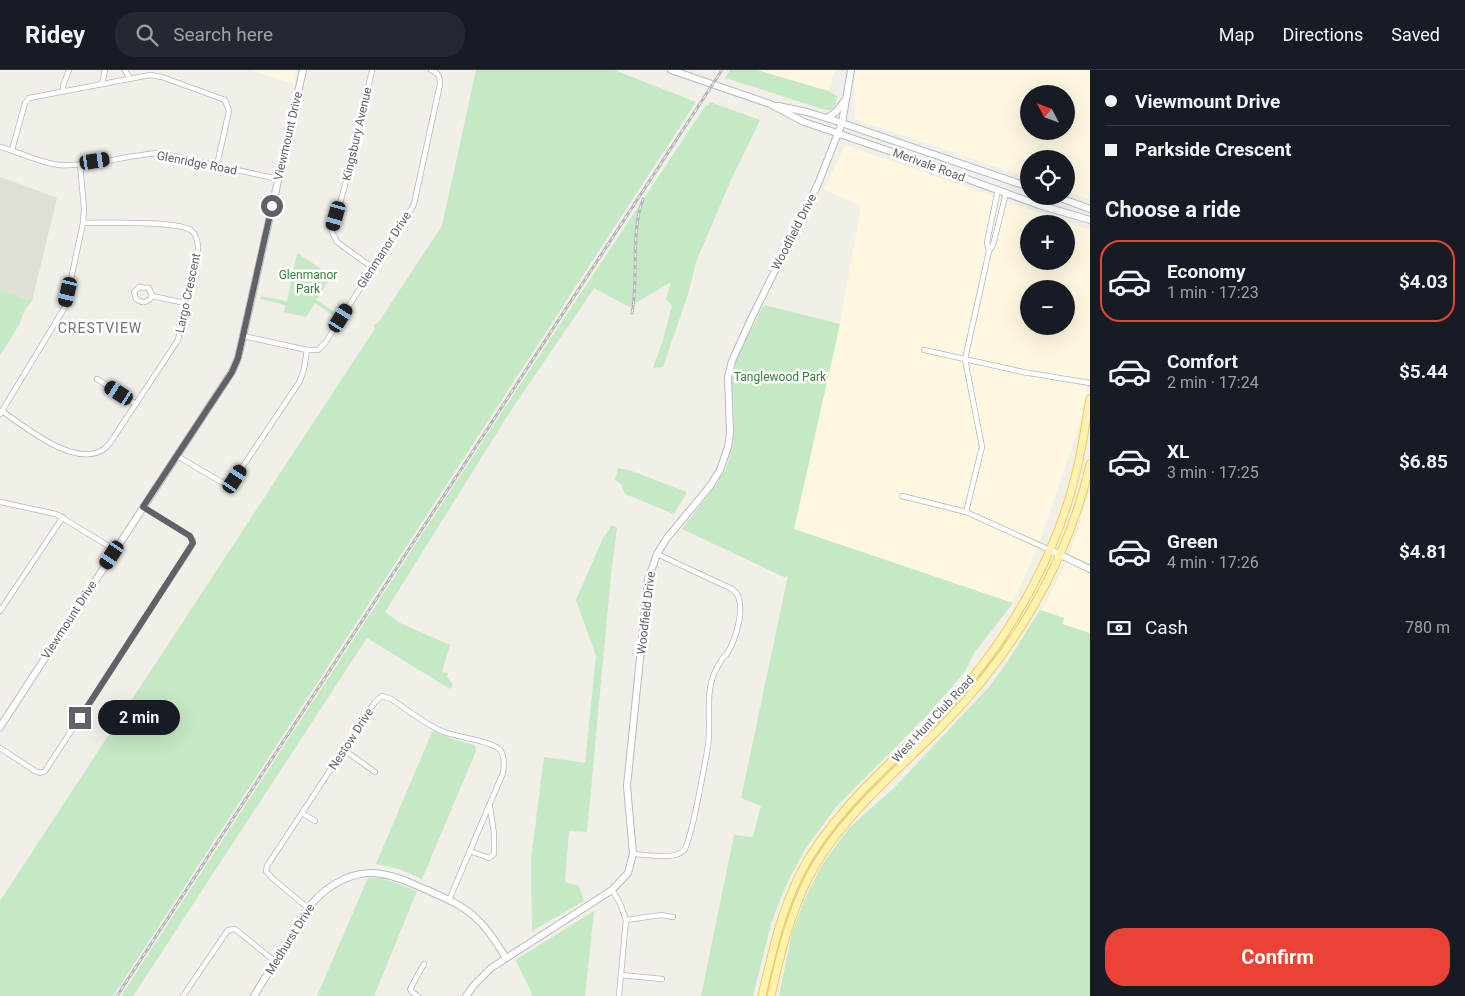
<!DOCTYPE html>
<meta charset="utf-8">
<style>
body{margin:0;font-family:Roboto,sans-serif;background:#242831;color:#f1f3f6;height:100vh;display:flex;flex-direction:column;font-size:19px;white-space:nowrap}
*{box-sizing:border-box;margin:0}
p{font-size:16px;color:#9ea1a6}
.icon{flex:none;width:28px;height:28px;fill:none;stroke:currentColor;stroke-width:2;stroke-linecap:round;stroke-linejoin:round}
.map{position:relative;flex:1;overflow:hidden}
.side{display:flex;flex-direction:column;background:#171b24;width:375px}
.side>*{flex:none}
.guide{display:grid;align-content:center;height:110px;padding:0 15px;background:#171b24}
.needle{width:32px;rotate:311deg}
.fabs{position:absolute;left:1020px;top:15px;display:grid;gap:10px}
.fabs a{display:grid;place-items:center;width:55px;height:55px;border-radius:50%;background:#171b24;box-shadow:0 5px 20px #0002;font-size:25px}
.end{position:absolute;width:22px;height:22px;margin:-11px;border:6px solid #5f6368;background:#fff;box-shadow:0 0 0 2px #fff}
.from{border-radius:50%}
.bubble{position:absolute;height:35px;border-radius:18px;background:#171b24;box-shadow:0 5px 20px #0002;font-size:16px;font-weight:700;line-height:35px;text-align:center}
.car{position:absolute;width:15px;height:30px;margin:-15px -8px;border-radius:6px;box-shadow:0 0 4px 1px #0007;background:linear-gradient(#222 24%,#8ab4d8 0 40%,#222 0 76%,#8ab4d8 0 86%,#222 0)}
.guide b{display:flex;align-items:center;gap:18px;height:48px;font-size:19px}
.guide b+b{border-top:1px solid #363941}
.guide i{width:12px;height:12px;background:#f1f3f6}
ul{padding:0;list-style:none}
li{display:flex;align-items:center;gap:15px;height:82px;margin:0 10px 8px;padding:0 5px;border:2px solid transparent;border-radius:20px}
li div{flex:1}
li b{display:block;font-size:19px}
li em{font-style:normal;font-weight:700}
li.selected{border-color:#ea4335}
li>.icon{width:45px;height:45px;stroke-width:1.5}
h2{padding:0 15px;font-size:22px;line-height:60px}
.pay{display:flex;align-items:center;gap:12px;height:55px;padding:0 15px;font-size:19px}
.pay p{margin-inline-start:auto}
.cta{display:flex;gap:10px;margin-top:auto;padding:10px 15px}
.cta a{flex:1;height:58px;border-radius:20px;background:#ea4335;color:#fff;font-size:20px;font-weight:700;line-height:58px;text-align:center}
header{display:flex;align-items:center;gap:30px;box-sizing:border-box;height:70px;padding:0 25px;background:#171b24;border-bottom:1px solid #363941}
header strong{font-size:24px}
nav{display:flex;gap:28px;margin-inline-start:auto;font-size:18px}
.search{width:350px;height:45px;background:#242831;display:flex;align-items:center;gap:12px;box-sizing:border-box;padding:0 18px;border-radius:20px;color:#9ea1a6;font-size:19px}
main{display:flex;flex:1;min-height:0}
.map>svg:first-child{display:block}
.commercial{fill:#fef7e0;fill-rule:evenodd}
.education{fill:#e1ded6}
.green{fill:#c5e8c5}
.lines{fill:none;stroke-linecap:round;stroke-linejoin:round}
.street-casing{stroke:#b5b8bc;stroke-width:6}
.secondary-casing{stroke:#b6babf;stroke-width:8}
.primary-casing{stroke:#f2c960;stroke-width:9}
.street{stroke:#fff;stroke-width:4.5}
.secondary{stroke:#fff;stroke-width:6}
.primary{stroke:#fff2af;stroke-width:7}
.rail-casing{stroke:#b6b7b8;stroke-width:3}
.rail{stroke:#fff;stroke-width:1;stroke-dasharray:4;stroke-linecap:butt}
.route{stroke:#5f6368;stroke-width:6}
.labels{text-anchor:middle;stroke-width:5;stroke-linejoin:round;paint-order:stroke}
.street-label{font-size:12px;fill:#5f6368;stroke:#fff}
.park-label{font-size:12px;fill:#348238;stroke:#fff}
.neighbourhood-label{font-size:14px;letter-spacing:1px;fill:#70757a;stroke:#fff}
</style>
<header>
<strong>Ridey</strong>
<div class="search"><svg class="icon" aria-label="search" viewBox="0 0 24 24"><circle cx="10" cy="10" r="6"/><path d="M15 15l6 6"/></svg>Search here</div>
<nav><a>Map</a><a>Directions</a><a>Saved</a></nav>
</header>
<main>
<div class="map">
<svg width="1090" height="926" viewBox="0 0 1090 926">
<rect width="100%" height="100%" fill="#f1efe8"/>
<!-- commercial -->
<g class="commercial">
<path d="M251,0h46l-3,14z"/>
<path d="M757,0h78l-7,21z"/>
<path d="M855,0h235v129l-24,-8v-32h-37v19l-175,-59zM1029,24h37v37h-37z"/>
<path d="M845,75l245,85v141l-6,40 -45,132 -26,60 -219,-74 46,-205 21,-119 -37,-15zM1029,154h37v37h-37zM1029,219h37v37h-37z"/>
<path d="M1090,420v143l-28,-9 2,-6 -22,-8 17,-34 15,-34z"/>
</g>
<!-- education -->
<path class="education" d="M0,107l57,21 -25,103 -32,-12z"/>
<!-- green -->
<g class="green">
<path d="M476,0h138l82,32 -583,894h-113v-95l374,-571v-5l4,-2 64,-97z"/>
<path d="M730,0h27l71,21 9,5 -1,8 -5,6h-5l-101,-32z"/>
<path d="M710,32l50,18 -29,60 -35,82 -8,32 -25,73 -10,1 10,-28 9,-34 -6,-7 5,-17 -42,25 -35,-19 -86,127 -123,197 15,11 50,22 -8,27 6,1 -1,4 6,7 -3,5 -83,-51 -234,358h-12l381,-584 204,-307 2,1z"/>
<path d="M297,183l35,23 -16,24 20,13 -2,3 -19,-13 -9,14 -22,-5 1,-7 -25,-6 1,-3 26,5z"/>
<path d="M0,219l32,12 -7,8 -5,14 -20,33z"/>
<path d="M764,235l76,19 -46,205 219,74 -39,50 -10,20 -34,39 -94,95 -31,42 -20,38 -14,37 -18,72h-52l33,-161 19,2 8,-31 -20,-8 47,-222 -4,1 -102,-48 34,-44 10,-17 7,-22 1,-24 -2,-42 5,-24z"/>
<path d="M618,398l11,2 58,22 -13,22 -49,-20 -4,-10 -6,-4z"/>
<path d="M612,455l5,3 -6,47 -24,257 -18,-1 -4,51 14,4 5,15 -52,30 -1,-71 13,-103 41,6 11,-107 -20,-56 27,-62z"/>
<path d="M1040,540l24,8 -2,6 28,9v363h-311l13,-63 12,-32 18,-36 26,-36 47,-42 94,-100 17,-23z"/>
<path d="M1015,553l-9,20 -37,48 -27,30 -65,65 -65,80 -44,130h-3c11,-47 21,-95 47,-136 32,-53 81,-89 122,-136 28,-32 54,-67 81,-101z"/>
<path d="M434,661l21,9 20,5 1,6 -54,128 -23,-10 -23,-5 56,-132z"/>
<path d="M368,808h14l35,13 -43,105h-57z"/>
<path d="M594,841l-9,85h-54l1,-3 -16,-32 1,-2z"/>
</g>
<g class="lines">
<defs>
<g id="street">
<path d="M125,0l5,9"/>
<path d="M372,0l-22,97 -18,65 5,10 36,26"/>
<path d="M102,14l3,-14"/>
<path d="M63,21v-5l6,-16"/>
<path d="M0,77c19,5 40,16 59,18 34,2 67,-10 100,-12l119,26"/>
<path d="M12,80l13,-47 4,-5 121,-23 12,2 63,23 4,11 -12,54"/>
<path d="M989,181l-2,-9 11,-52"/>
<path d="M152,226c-4,7 -10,8 -16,3l-2,-7 5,-5 10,1 3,8 33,7"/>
<path d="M243,266l64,14h11l7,-7 48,-75 33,-50 8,-14 26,-120c0,-8 -2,-11 -9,-14"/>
<path d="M924,280l99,22 67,11"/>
<path d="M97,309l39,25"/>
<path d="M2,341c23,16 74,58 102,38 3,-2 6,-6 8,-9l66,-100 20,-91c0,-7 -1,-13 -6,-18 -12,-11 -89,-8 -109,-8"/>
<path d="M0,344l65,-107 18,-84 1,-14 -4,-45"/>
<path d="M177,386l48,28h6l69,-103 4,-12 3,-19"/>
<path d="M902,426l64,16 84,38"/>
<path d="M0,432l56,12 59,36"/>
<path d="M966,442l16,-65 -17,-88 24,-108 4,-6 13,-52"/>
<path d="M0,541l63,-94"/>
<path d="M0,678l35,23 5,2 5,-2 146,-224 2,-7 -3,-4 -47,-29"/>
<path d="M344,680l31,22"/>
<path d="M302,743l13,8"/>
<path d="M470,781l19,7 5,-4v-20l-4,-27"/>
<path d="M633,784c10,1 38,4 45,0 2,-1 5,-2 6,-4 8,-10 21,-88 24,-104 4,-30 -6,-58 13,-85 1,-3 3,-4 5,-6 10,-14 23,-55 6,-66l-75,-35"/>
<path d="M612,820l8,13 6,17 -7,76"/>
<path d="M308,838l-36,-30 -6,-7 1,-5 108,-164 7,-6 9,3c17,11 35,26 53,33 13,5 49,9 56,18 5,6 4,16 3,23l-54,127"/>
<path d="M626,850l35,-5 12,2"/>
<path d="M621,905l41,4"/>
<path d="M183,926l45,-66 7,-1 41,33"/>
<path d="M418,926l-6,-4 -2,-3 14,-25"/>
</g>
<g id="secondary">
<path d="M671,0l99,34 34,18 24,8 73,25 138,50 51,15"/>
<path d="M778,36l29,6 26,8 196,67"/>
<path d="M827,48l9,-6 9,-12"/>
<path d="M1055,126l35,13"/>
<path d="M1050,480l40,19"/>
<path d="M0,657l233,-357 5,-12 5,-22 60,-266"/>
<path d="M254,926l54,-88c20,-25 50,-42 83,-32 12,3 24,9 36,14 18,8 38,16 52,31 11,11 19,24 27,37"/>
<path d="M466,926l8,-11 17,-17 121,-78 16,-17 5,-19 -6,-68 21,-206 9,-26 10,-16 43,-52 10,-16 8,-23 2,-14 -2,-56 4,-16 21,-46 65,-131 24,-61 9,-53"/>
</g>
<g id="primary">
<path d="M762,926c10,-43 19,-86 40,-126 40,-74 112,-123 165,-186 49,-58 90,-134 108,-207 7,-26 10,-52 15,-78"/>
<path d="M771,926c9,-41 19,-81 38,-119 31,-59 85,-103 132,-150 71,-72 127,-164 149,-263"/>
</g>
</defs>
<!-- street casing -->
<use href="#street" class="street-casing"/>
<!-- secondary casing -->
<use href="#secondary" class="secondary-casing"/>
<!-- primary casing -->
<use href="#primary" class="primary-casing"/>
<!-- street -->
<use href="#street" class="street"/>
<!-- secondary -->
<use href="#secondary" class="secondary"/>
<!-- primary -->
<use href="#primary" class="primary"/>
<defs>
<g id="rail">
<path d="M632,243c7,-38 -2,-78 11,-114"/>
<path d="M117,926l605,-926"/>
</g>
</defs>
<!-- rail casing -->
<use href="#rail" class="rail-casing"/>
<!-- rail -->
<use href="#rail" class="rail"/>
</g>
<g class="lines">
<!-- route -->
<path class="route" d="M80,648l113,-175 -3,-7 -47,-29 89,-135 6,-14 34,-152"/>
</g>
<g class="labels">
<!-- street labels -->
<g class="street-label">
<text transform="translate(357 64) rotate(-77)" y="4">Kingsbury Avenue</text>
<text transform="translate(288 66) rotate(-77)" y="4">Viewmount Drive</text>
<text transform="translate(197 93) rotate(11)" y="4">Glenridge Road</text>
<text transform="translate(929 95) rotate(20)" y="4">Merivale Road</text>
<text transform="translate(794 162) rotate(-63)" y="4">Woodfield Drive</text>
<text transform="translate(384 180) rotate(-57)" y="4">Glenmanor Drive</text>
<text transform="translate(188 223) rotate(-78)" y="4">Largo Crescent</text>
<text transform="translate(646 543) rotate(-83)" y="4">Woodfield Drive</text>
<text transform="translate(69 550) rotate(-57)" y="4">Viewmount Drive</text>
<text transform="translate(933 649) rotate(-47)" y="4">West Hunt Club Road</text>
<text transform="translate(351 669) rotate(-57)" y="4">Nestow Drive</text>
<text transform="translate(290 869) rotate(-58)" y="4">Medhurst Drive</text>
</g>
<!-- park labels -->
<g class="park-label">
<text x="308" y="209">Glenmanor<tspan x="308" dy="14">Park</tspan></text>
<text x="780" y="311">Tanglewood Park</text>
</g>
<!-- neighbourhood labels -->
<g class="neighbourhood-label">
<text x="100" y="263">CRESTVIEW</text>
</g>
</g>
</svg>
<div class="fabs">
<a><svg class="needle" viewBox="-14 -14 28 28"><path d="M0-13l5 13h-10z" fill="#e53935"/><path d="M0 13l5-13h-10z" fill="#9ea1a6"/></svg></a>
<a><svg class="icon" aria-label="locate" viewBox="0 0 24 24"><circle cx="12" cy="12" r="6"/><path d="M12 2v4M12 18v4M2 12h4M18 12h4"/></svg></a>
<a>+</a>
<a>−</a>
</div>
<i class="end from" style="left:272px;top:136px"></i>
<i class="end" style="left:80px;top:648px"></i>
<div class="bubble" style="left:98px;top:630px;width:82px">2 min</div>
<i class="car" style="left:95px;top:91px;rotate:81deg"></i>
<i class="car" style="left:336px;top:146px;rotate:196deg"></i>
<i class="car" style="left:68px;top:222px;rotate:193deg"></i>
<i class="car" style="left:341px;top:248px;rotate:32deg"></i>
<i class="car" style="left:119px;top:323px;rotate:303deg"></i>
<i class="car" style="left:235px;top:409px;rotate:33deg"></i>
<i class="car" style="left:112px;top:485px;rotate:213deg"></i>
</div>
<section class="side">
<div class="guide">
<b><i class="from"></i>Viewmount Drive</b>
<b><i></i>Parkside Crescent</b>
</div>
<h2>Choose a ride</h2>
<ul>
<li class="selected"><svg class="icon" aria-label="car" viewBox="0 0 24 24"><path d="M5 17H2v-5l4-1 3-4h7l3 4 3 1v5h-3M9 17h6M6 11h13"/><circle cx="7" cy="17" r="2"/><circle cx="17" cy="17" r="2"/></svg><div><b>Economy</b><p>1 min · 17:23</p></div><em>$4.03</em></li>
<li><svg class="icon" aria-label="car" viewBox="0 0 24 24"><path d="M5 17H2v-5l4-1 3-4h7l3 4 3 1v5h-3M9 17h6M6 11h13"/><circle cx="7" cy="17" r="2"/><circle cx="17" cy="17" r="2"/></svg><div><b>Comfort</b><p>2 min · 17:24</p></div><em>$5.44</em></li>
<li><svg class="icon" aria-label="car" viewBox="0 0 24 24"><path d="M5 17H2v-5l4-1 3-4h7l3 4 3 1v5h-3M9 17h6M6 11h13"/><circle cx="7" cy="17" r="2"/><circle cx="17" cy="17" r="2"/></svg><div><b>XL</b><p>3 min · 17:25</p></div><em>$6.85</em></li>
<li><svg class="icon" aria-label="car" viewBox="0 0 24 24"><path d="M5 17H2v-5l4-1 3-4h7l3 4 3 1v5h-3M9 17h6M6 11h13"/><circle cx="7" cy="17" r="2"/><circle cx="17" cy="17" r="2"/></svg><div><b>Green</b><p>4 min · 17:26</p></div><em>$4.81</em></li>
</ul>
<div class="pay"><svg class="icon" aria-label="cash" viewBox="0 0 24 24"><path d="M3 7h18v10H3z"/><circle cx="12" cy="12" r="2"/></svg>Cash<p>780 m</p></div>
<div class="cta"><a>Confirm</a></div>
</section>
</main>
